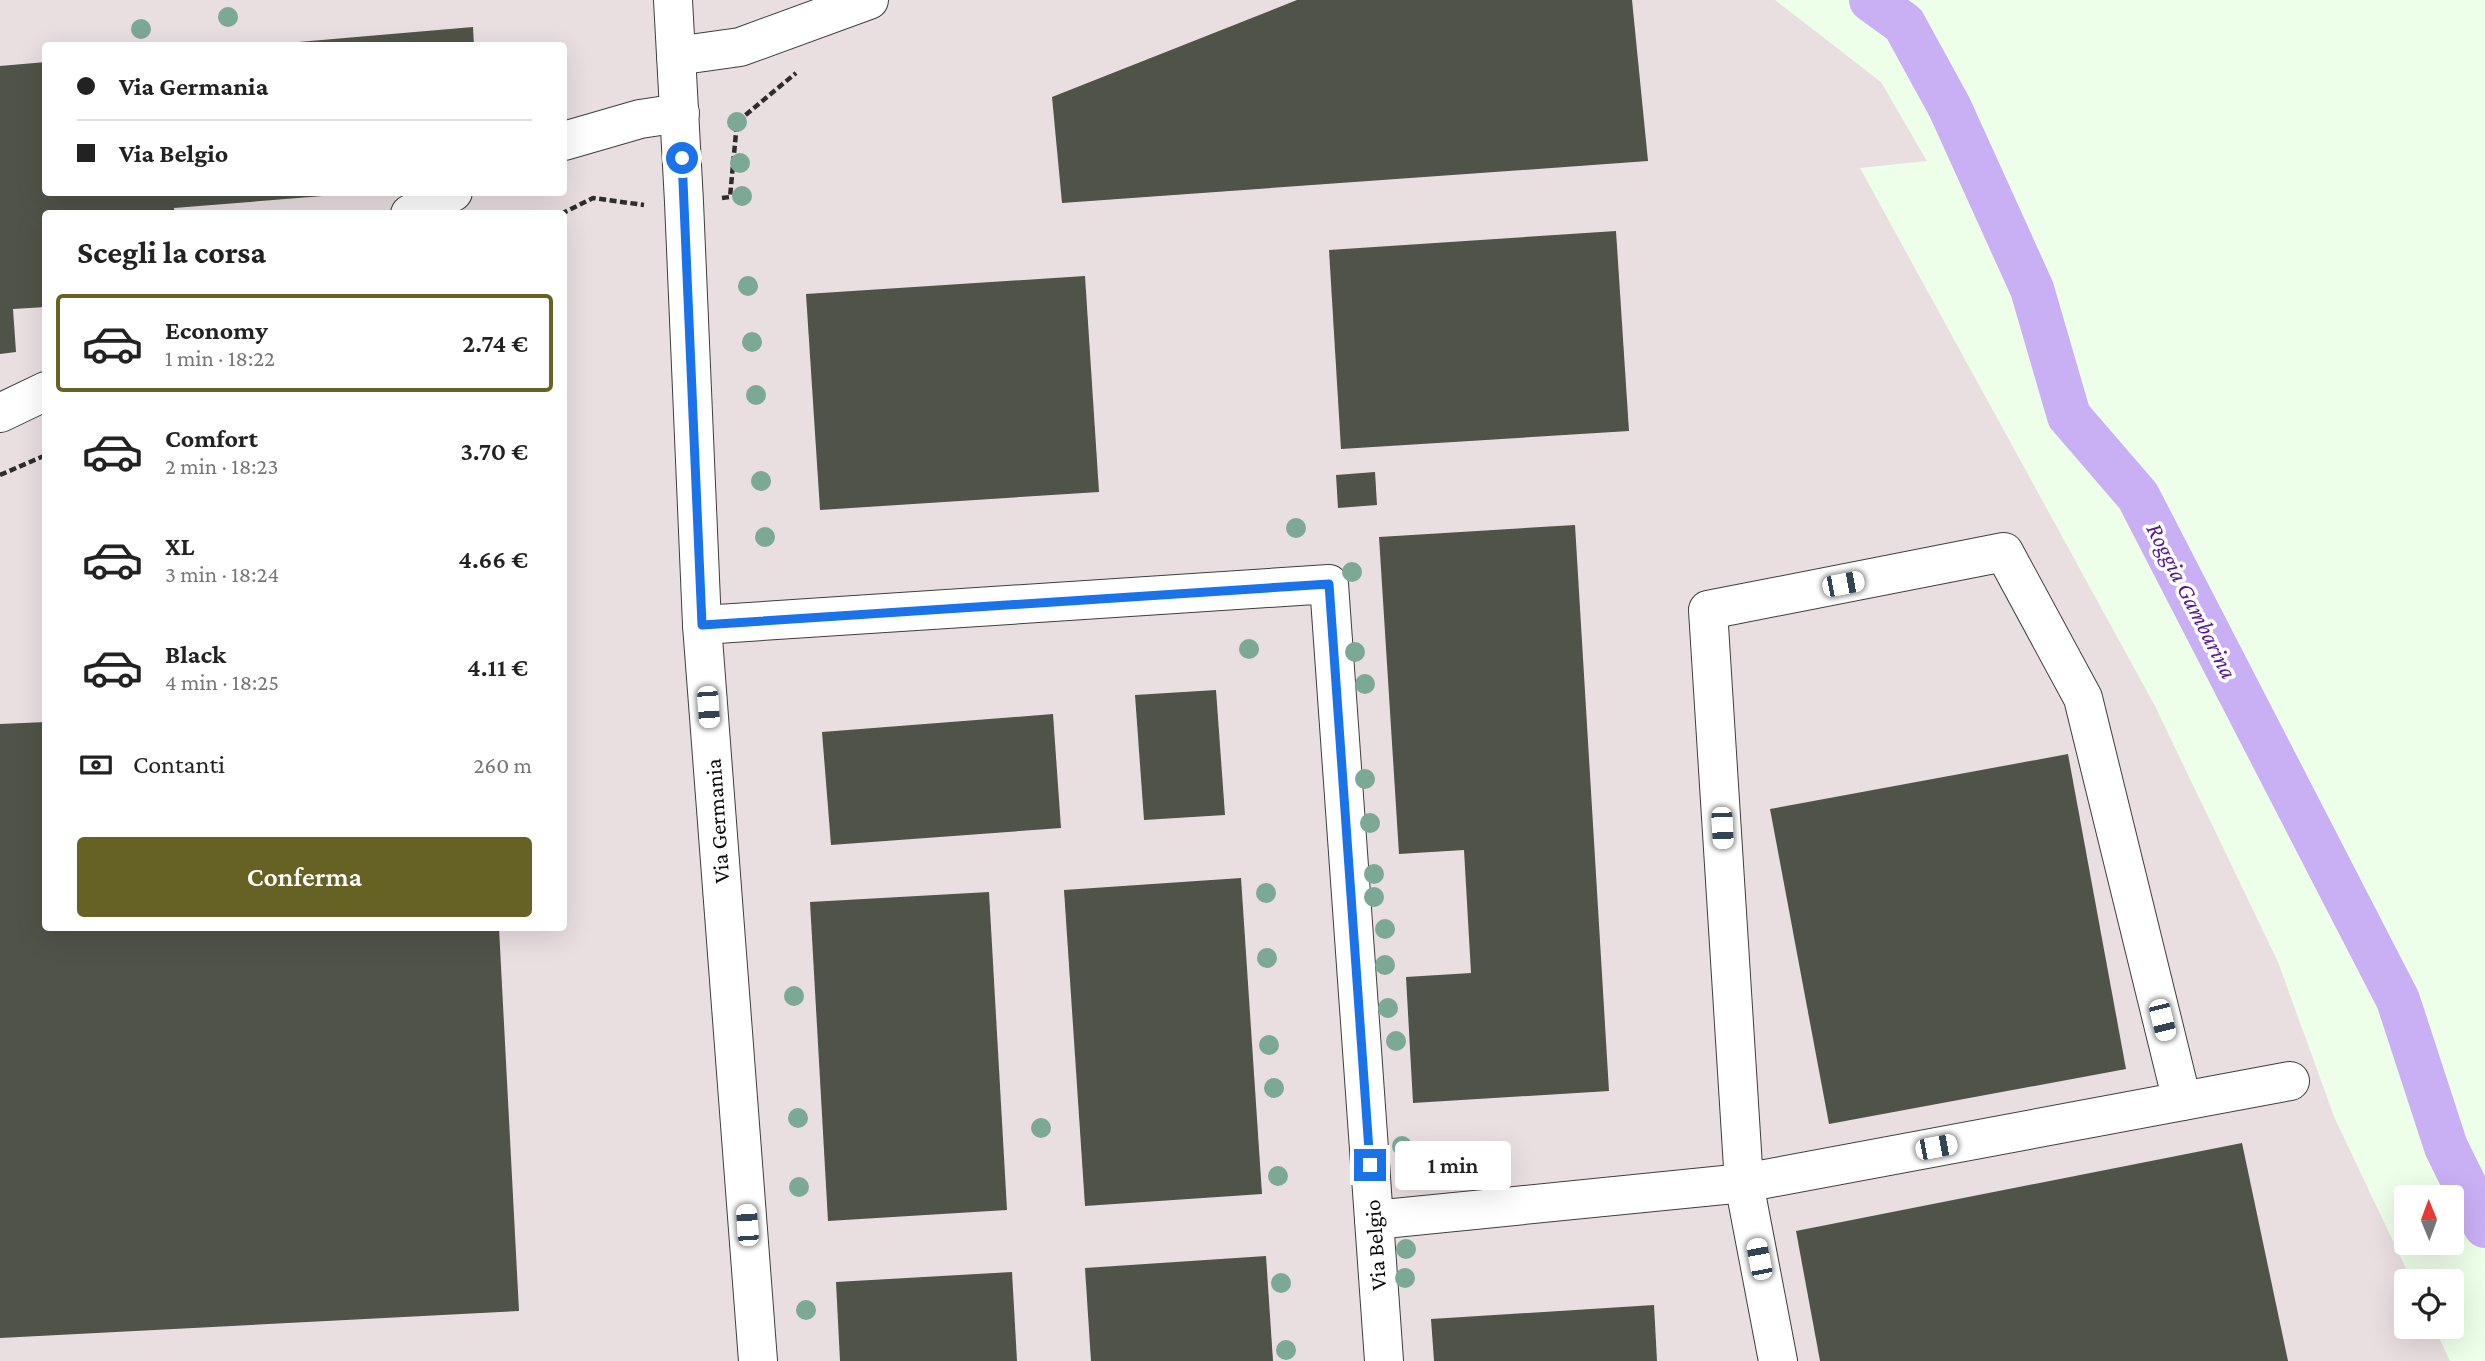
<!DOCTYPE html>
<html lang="it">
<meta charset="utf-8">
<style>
body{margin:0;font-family:"Crimson Pro",serif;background:#f6f6f6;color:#222;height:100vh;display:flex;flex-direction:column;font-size:26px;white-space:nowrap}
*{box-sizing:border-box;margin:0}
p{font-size:23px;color:#767676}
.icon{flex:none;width:38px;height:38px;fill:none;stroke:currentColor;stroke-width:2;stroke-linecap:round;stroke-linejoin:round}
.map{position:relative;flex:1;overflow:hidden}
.sheet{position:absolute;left:42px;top:210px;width:525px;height:721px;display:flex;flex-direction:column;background:#fff;border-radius:7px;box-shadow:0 7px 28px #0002}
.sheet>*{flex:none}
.top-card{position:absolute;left:42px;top:42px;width:525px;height:154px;border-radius:7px;box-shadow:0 7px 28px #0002;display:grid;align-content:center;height:154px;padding:0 35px;background:#fff}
.needle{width:46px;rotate:359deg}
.controls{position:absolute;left:2394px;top:1185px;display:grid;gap:14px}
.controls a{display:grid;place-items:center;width:70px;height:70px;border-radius:7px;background:#fff;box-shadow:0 7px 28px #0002;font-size:35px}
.end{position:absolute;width:32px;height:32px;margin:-16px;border:9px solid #1a73e8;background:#fff;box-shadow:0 0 0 4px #fff}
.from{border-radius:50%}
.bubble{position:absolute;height:49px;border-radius:7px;background:#fff;box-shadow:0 7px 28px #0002;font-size:23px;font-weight:600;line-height:49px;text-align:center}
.car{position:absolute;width:21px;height:42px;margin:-21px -10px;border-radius:9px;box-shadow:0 0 5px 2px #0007;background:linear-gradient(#fff 24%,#345 0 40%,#fff 0 76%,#345 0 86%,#fff 0)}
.top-card b{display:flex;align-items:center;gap:24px;height:66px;font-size:26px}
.top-card b+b{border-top:2px solid #e0e0e0}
.top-card i{width:18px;height:18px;background:#222}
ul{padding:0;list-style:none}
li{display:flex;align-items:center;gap:21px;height:98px;margin:0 14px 10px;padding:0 21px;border:4px solid transparent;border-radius:7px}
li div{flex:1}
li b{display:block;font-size:26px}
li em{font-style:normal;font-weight:600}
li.current{border-color:#656224}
li>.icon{width:63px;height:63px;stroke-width:1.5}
h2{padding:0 35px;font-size:32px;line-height:84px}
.pay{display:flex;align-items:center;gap:18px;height:77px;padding:0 35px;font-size:26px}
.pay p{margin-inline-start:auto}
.button{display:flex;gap:14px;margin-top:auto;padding:14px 35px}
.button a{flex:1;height:80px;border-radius:7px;background:#656224;color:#fff;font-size:28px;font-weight:600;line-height:80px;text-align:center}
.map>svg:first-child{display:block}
.industrial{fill:#eadfe0;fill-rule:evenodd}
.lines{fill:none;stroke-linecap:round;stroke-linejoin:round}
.canal{stroke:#c9aff4;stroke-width:44}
.building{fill:#4f5348}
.minor-casing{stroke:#3e3e3e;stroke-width:40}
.path{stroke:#2d2d2d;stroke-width:4.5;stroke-dasharray:7 3.5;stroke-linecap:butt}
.minor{stroke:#fff;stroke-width:38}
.tree{fill:#7ca896}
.route{stroke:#1a73e8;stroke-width:9}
.labels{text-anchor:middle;stroke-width:7;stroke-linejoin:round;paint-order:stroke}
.street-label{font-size:23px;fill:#0b0b0b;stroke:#fff}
.water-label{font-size:24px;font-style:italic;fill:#501899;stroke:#fff}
</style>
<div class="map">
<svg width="2485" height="1361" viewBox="0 0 2485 1361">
<rect width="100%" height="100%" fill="#eeffe9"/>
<!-- industrial -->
<path class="industrial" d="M0,0h1775l106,82 46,79 -67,7 295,538 123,256 57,157 77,162h-6v45l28,1 16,34h-2450zM46,46h518v146h-518zM46,214h518v714h-518z"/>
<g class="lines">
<!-- canal -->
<path class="canal" d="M1871,0l33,24 46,84 82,181 37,127 69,80 260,504 48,147 39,79"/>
</g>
<!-- building -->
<g class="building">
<path d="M1297,0h335l16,161 -586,42 -10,-106z"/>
<path d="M473,27l1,19h-199v-2z"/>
<path d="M46,62v130h276l1,4 -149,12 1,6h-129v93l-33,2 3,43 -16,2v-288z"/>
<path d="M1616,231l13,200 -288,18 -12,-199z"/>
<path d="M1085,276l14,216 -279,18 -14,-216z"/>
<path d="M1375,472l2,33 -39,3 -2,-33z"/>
<path d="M1575,525l34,566 -196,12 -7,-126 65,-4 -7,-123 -65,4 -20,-317z"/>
<path d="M1216,690l9,125 -81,5 -9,-125z"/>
<path d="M1053,714l8,114 -230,17 -9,-113z"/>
<path d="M46,722v206h453l20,383 -519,27v-614z"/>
<path d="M2068,754l58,315 -297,55 -59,-315z"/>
<path d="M1241,878l21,316 -177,12 -21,-316z"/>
<path d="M989,892l18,318 -179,11 -18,-319z"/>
<path d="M2242,1143l46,218h-468l-24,-130z"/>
<path d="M1266,1256l7,105h-182l-6,-93z"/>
<path d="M1012,1272l5,89h-177l-4,-79z"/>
<path d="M1654,1305l3,56h-223l-3,-42z"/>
</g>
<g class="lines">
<defs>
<g id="minor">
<path d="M673,0l11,202 18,423 56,736"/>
<path d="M676,56l64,-9 129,-47"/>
<path d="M564,141l76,-22 40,-6"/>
<path d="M410,214l43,-22"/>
<path d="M0,413l46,-22"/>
<path d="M702,625l627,-41 55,777"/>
<path d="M1374,1220l370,-37 546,-102"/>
<path d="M1778,1361l-34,-178 -36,-573 296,-58 79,146 99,403"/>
</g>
</defs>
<!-- minor casing -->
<use href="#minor" class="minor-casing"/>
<!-- path -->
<g class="path">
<path d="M722,198l8,-1 7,-75 59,-49"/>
<path d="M561,214l32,-16 51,7"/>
<path d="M0,475l46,-20"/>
</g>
<!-- minor -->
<use href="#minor" class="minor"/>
</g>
<!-- trees -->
<g class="tree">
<circle cx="228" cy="17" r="10"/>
<circle cx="141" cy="29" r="10"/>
<circle cx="737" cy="122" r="10"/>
<circle cx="740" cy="163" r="10"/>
<circle cx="742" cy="196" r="10"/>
<circle cx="748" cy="286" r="10"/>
<circle cx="752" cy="342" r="10"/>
<circle cx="756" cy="395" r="10"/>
<circle cx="761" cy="481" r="10"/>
<circle cx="1296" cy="528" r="10"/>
<circle cx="765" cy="537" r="10"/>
<circle cx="1352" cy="572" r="10"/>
<circle cx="1249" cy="649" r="10"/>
<circle cx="1355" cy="652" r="10"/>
<circle cx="1365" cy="684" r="10"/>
<circle cx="1365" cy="779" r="10"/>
<circle cx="1370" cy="823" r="10"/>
<circle cx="1374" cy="874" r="10"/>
<circle cx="1266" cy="893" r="10"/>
<circle cx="1374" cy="897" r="10"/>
<circle cx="1385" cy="929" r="10"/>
<circle cx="1267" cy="958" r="10"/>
<circle cx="1385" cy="965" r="10"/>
<circle cx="794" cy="996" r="10"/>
<circle cx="1388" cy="1008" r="10"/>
<circle cx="1396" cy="1041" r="10"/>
<circle cx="1269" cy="1045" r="10"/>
<circle cx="1274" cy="1088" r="10"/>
<circle cx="798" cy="1118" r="10"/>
<circle cx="1041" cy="1128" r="10"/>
<circle cx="1402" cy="1146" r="10"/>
<circle cx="1422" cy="1168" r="10"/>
<circle cx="1278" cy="1176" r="10"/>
<circle cx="799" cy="1187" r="10"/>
<circle cx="1406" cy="1249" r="10"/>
<circle cx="1405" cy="1278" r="10"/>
<circle cx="1281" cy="1283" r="10"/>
<circle cx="806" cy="1310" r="10"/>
<circle cx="1286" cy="1350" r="10"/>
</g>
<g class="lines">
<!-- route -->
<path class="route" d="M682,158l20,467 627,-41 41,581"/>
</g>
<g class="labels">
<!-- street labels -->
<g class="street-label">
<text transform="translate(717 821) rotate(-94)" y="8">Via Germania</text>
<text transform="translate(1375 1245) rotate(-94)" y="8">Via Belgio</text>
</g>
<!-- water labels -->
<g class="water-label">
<text transform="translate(2192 601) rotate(63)" y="8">Roggia Gambarina</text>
</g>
</g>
</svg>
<div class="controls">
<a><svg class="needle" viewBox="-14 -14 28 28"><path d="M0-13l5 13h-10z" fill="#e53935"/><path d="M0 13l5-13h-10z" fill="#767676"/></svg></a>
<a><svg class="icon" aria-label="locate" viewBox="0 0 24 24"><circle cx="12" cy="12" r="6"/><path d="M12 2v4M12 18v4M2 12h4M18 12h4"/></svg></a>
</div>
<i class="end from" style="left:682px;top:158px"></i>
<i class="end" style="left:1370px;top:1165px"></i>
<div class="bubble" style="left:1395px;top:1141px;width:116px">1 min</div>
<i class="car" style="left:1843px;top:584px;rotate:79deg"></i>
<i class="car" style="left:708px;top:707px;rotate:176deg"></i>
<i class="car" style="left:1722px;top:828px;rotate:177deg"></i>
<i class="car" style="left:2162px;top:1020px;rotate:166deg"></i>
<i class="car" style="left:1936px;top:1147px;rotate:79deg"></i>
<i class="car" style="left:747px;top:1225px;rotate:356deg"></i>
<i class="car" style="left:1759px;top:1259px;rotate:349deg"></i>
<div class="top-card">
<b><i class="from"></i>Via Germania</b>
<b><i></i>Via Belgio</b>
</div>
<section class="sheet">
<h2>Scegli la corsa</h2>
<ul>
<li class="current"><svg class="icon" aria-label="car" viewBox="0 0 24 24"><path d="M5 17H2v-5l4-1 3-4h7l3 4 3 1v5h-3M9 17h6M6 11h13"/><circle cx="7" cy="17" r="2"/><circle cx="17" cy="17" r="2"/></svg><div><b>Economy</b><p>1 min · 18:22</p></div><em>2.74 €</em></li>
<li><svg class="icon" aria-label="car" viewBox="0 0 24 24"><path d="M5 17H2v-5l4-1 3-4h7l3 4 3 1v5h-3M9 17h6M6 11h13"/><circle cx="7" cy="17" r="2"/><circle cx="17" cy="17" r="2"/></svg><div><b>Comfort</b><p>2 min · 18:23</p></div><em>3.70 €</em></li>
<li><svg class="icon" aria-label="car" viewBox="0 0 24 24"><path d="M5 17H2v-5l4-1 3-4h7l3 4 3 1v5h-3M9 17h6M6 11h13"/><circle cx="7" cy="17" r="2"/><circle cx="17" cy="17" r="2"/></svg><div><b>XL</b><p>3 min · 18:24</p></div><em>4.66 €</em></li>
<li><svg class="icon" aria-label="car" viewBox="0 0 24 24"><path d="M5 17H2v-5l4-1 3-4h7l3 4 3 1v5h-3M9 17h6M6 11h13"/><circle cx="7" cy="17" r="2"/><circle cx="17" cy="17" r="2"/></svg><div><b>Black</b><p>4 min · 18:25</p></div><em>4.11 €</em></li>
</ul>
<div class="pay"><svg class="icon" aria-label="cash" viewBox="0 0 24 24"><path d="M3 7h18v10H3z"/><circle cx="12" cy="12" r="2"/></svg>Contanti<p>260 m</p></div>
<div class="button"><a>Conferma</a></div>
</section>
</div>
